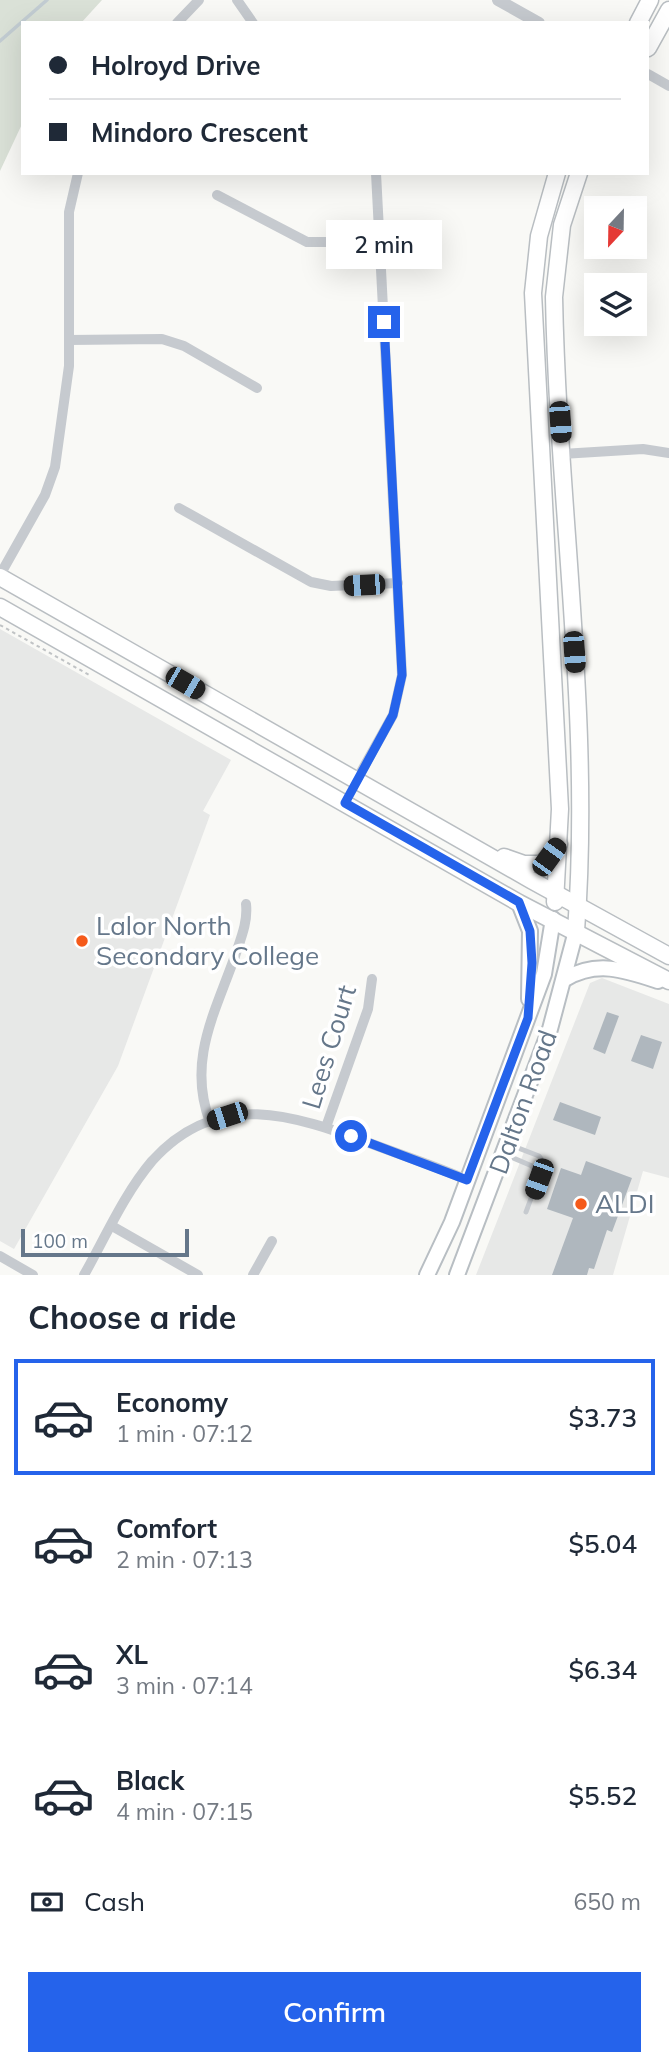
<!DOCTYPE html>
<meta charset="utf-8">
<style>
body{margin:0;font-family:Mulish,sans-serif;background:#f2f2f3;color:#1f2937;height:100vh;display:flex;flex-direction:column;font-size:26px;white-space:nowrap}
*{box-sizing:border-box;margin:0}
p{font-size:23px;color:#747a83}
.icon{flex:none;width:38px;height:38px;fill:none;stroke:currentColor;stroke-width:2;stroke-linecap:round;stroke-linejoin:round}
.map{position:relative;height:1275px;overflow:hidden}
.drawer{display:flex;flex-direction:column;background:#fff;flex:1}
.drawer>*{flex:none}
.top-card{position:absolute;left:21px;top:21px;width:628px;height:154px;border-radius:0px;box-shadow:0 7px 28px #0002;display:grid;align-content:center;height:154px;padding:0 28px;background:#fff}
.needle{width:46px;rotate:202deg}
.tools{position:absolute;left:584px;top:196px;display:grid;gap:14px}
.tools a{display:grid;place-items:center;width:63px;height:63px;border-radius:0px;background:#fff;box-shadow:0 7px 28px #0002;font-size:35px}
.scale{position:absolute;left:21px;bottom:18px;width:168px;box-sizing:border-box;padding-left:7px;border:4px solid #65778a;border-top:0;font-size:19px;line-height:24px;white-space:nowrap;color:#65778a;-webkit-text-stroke:5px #fff;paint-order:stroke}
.end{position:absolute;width:32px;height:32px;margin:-16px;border:9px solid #2563eb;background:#fff;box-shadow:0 0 0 4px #fff}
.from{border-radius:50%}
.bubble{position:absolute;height:49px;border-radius:0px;background:#fff;box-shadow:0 7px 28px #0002;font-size:23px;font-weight:600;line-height:49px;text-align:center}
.car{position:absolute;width:21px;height:42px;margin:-21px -10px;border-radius:9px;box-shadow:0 0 5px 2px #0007;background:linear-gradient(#222 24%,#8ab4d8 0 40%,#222 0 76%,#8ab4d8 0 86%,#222 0)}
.top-card b{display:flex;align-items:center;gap:24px;height:66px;font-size:26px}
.top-card b+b{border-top:2px solid #e0e1e3}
.top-card i{width:18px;height:18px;background:#1f2937}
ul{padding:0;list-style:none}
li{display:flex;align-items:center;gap:21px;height:116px;margin:0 14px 10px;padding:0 14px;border:4px solid transparent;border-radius:0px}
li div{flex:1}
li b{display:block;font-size:26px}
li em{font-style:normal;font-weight:600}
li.on{border-color:#2563eb}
li>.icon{width:63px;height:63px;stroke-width:1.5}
h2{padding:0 28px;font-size:32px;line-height:84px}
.pay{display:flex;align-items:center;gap:18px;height:77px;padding:0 28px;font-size:26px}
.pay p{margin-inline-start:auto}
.cta{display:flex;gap:14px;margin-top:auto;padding:14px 28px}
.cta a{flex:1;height:80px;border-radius:0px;background:#2563eb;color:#fff;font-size:28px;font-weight:600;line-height:80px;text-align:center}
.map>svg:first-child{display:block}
.built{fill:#e7e8e7}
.green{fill:#dae1d7}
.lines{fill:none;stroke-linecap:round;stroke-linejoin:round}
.stream{stroke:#c2ccd2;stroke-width:3.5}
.building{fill:#afb7be}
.secondary-casing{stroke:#b8bec3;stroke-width:18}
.primary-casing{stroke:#b9bec2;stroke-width:19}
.path{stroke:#c0c3c5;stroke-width:2;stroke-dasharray:3.5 3.5;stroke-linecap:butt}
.service{stroke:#c6cacf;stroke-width:5}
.minor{stroke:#c6cacf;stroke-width:10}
.tertiary{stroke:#c6cacf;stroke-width:12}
.secondary{stroke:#fff;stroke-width:14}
.primary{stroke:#fff;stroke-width:16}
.route{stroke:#2563eb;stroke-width:9}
.poi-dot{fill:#f55a1a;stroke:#fff;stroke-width:2.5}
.labels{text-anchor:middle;stroke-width:7;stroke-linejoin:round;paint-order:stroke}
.poi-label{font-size:26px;fill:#65778a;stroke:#fff;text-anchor:start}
.street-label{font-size:26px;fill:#65778a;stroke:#fff}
</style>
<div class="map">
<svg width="669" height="1275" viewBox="0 0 669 1275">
<rect width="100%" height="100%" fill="#f9f9f6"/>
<!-- built -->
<g class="built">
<path d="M0,629l231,131 -28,51 7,4 -92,251 -104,183 -14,-8z"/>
<path d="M602,978l67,26v174l-26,-7 -30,104h-137l114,-292z"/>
</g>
<!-- green -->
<path class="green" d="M0,0h102l-21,23h-58v99l-23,49z"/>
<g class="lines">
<!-- stream -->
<path class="stream" d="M0,41l47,-41"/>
</g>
<!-- building -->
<g class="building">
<path d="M607,1012l12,4 -14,38 -12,-5z"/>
<path d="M641,1035l21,7 -9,27 -22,-8z"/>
<path d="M560,1102l41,15 -6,18 -42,-15z"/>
<path d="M586,1161l46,17 -20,54 -5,-2 -13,39 -5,-1 -2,7h-35l21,-57 -26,-9 14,-41 20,7z"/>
</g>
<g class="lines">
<defs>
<g id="secondary">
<path d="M519,903l11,28 -1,68"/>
<path d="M565,979c32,-19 60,-9 93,2"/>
<path d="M427,1275l25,-53 92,-248 9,-55"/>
<path d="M457,1275l93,-246 26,-98"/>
</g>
<g id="primary">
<path d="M638,23l12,-23"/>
<path d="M648,48l21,-38"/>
<path d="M0,577l531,303 138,76"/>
<path d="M0,607l519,296 150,78"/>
<path d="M504,857l20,7h18l17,-20"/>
<path d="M555,902l5,-93 -27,-516 6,-57 18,-63"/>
<path d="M576,931c16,-211 -18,-422 -22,-634l8,-72 17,-52"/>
</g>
</defs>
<!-- secondary casing -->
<use href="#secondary" class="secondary-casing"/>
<!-- primary casing -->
<use href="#primary" class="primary-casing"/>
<!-- path -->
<path class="path" d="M0,625l91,51"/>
<!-- service -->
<g class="service">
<path d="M508,1144l31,12 5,7 -18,49"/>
<path d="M504,1154l28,12 7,13"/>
</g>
<!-- minor -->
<g class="minor">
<path d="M237,0l16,23"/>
<path d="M177,23l22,-23"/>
<path d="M648,74l21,12"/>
<path d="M217,195l90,47h73"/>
<path d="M69,340l93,-1 22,7 73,42"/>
<path d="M562,454l81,-5 26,4"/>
<path d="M179,508l132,74 20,4 67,-3"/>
<path d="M0,575l45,-80 10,-28 14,-101v-154l9,-39"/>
<path d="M356,781l37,-66 9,-40 -26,-502"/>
<path d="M210,1122c-23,-61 5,-109 25,-166 6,-18 13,-34 11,-52"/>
<path d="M326,1127l42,-118 4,-30"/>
<path d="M112,1226l86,49"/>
<path d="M0,1256l33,19"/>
<path d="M84,1275c21,-37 40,-81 68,-114 66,-73 141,-46 220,-17 32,12 64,22 95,36"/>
<path d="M253,1275l19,-34"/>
</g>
<!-- tertiary -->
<path class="tertiary" d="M498,0l41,23"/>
<!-- secondary -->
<use href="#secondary" class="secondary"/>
<!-- primary -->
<use href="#primary" class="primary"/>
</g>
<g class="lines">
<!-- route -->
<path class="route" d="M351,1136l116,44 61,-162 4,-55 -2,-32 -11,-29 -174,-99 48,-88 9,-40 -18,-353"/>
</g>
<!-- markers -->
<g class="poi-dot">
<circle cx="82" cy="941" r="7"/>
<circle cx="581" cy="1204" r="7"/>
</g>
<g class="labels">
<!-- poi labels -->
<g class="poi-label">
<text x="96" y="935">Lalor North<tspan x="96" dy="30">Secondary College</tspan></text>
<text x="595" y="1213">ALDI</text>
</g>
<!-- street labels -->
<g class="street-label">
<text transform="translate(329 1047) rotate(-73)" y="9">Lees Court</text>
<text transform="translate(523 1102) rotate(-70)" y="9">Dalton Road</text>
</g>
</g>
</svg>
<div class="tools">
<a><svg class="needle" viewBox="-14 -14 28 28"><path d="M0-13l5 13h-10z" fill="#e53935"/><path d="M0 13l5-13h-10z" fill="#747a83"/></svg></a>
<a><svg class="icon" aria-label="layers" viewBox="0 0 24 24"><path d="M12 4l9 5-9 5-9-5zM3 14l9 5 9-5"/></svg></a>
</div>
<div class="scale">100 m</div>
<i class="end from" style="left:351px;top:1136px"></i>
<i class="end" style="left:384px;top:322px"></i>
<div class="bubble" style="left:326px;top:220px;width:116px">2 min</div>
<i class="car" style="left:560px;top:422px;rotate:176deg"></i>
<i class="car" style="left:364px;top:585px;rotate:267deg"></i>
<i class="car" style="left:574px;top:652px;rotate:176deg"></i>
<i class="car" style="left:185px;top:683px;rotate:120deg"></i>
<i class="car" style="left:549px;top:857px;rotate:36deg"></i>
<i class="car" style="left:227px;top:1116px;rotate:252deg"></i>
<i class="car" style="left:539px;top:1179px;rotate:200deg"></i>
<div class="top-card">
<b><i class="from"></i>Holroyd Drive</b>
<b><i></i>Mindoro Crescent</b>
</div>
</div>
<section class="drawer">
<h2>Choose a ride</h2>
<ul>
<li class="on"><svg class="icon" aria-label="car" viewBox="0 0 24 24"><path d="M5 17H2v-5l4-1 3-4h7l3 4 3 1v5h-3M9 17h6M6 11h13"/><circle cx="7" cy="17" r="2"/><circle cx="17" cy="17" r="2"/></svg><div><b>Economy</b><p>1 min · 07:12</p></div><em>$3.73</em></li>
<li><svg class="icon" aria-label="car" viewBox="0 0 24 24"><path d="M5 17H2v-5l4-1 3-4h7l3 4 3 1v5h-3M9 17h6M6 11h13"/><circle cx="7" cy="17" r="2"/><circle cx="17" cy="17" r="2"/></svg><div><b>Comfort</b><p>2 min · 07:13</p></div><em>$5.04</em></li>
<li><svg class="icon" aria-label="car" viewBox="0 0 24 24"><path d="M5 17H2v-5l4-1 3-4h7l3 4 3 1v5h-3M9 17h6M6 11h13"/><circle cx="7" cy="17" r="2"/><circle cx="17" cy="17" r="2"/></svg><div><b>XL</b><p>3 min · 07:14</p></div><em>$6.34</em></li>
<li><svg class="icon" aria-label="car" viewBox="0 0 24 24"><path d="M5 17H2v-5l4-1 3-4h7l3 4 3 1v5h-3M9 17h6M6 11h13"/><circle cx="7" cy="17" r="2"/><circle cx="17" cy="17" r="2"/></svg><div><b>Black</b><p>4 min · 07:15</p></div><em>$5.52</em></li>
</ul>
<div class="pay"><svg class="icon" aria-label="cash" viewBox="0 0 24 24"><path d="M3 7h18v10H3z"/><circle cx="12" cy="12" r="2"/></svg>Cash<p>650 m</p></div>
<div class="cta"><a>Confirm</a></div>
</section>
